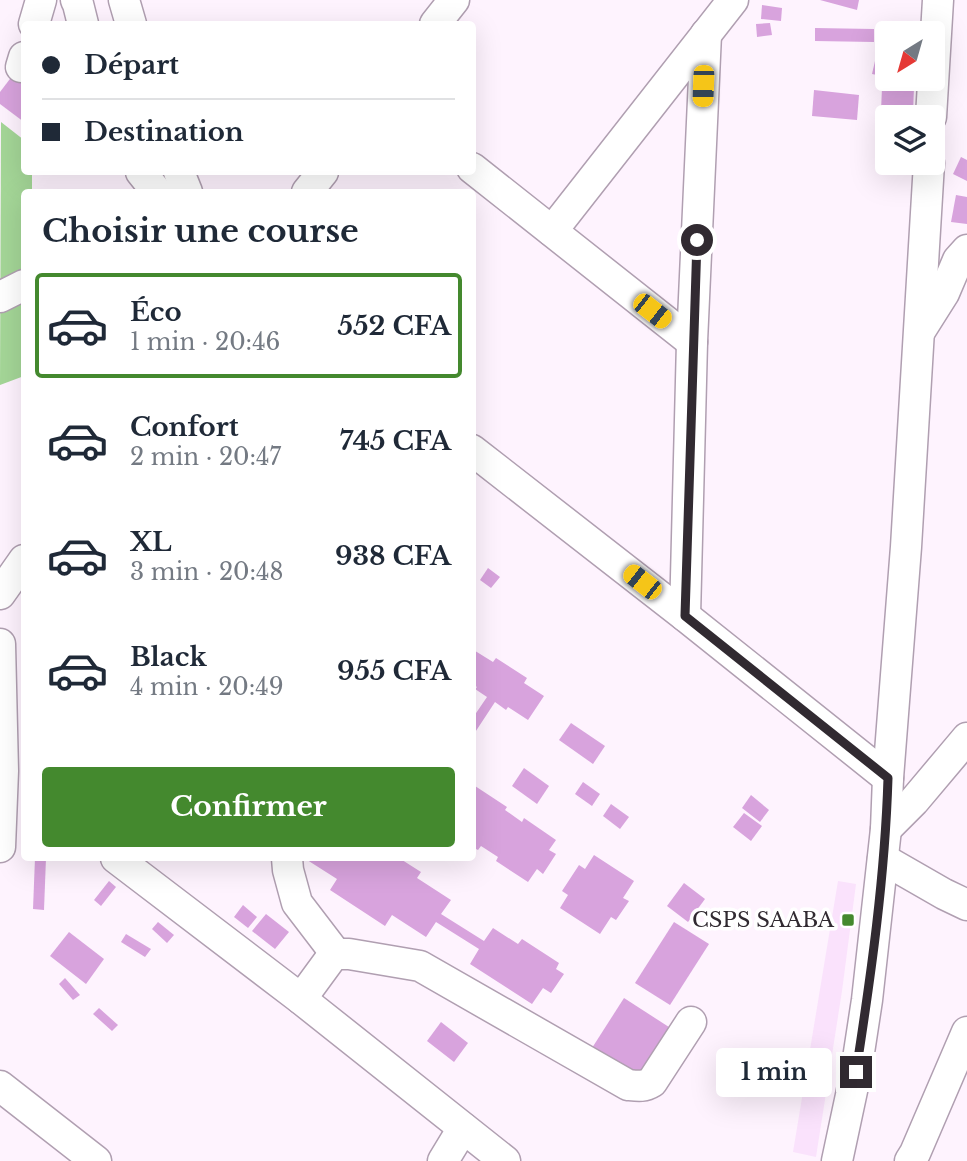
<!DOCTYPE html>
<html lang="fr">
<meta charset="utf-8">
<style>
body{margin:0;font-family:"Libre Baskerville",serif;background:#f6f6f7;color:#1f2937;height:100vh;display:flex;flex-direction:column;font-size:26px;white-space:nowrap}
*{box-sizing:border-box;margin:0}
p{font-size:23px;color:#747a83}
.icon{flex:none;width:38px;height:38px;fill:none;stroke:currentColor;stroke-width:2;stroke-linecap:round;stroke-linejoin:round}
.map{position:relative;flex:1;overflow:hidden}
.side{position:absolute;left:21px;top:189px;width:455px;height:672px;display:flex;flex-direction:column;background:#fff;border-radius:7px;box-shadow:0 7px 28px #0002}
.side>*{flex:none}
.banner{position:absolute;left:21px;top:21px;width:455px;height:154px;border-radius:7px;box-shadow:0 7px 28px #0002;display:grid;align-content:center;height:154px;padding:0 21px;background:#fff}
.needle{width:46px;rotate:217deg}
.controls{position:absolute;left:875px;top:21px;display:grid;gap:14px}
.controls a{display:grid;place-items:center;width:70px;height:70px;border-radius:7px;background:#fff;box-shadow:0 7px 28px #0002;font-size:35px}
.end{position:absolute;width:32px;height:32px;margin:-16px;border:9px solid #312a31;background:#fff;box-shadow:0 0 0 4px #fff}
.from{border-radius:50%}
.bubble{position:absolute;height:49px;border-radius:7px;background:#fff;box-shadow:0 7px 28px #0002;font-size:23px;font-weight:700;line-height:49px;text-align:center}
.car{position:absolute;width:21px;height:42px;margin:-21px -10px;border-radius:9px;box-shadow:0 0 5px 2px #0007;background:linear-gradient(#f5c518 24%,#345 0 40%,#f5c518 0 76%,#345 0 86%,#f5c518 0)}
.banner b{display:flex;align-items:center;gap:24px;height:66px;font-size:26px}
.banner b+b{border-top:2px solid #e0e1e3}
.banner i{width:18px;height:18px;background:#1f2937}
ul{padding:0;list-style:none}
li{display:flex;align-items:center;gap:21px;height:105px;margin:0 14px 10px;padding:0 7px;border:4px solid transparent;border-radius:7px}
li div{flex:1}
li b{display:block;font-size:26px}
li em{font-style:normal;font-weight:700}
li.active{border-color:#44892e}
li>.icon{width:63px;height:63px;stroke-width:1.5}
h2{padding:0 21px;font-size:32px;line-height:84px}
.cta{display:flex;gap:14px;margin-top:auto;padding:14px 21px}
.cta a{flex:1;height:80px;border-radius:7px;background:#44892e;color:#fff;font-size:28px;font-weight:700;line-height:80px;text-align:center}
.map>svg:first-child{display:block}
.built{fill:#fae2fc}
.forest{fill:#a4d697}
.building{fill:#d8a3dd}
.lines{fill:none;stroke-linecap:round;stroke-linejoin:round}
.minor-casing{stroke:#b09fb1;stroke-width:33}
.minor{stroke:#fff;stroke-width:30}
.route{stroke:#312a31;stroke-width:9}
.poi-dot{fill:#44892e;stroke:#fff;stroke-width:2.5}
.labels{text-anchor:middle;stroke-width:7;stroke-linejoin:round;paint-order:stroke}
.poi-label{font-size:21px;fill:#312a31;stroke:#fff;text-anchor:end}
</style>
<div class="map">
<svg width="967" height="1161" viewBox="0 0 967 1161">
<rect width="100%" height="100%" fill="#fef3fe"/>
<!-- built -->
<path class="built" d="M838,881l18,3 -14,107 -26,166 -23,-5z"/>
<!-- forest -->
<path class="forest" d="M1,122l23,18v32h8v20h-8v184l-24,9z"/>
<!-- building -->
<g class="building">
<path d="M820,0h39l-2,10z"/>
<path d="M762,5l20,3 -1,13 -20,-2z"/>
<path d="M770,23l2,12 -15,2 -1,-13z"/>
<path d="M815,28l59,1v13l-59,-1z"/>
<path d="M875,61l12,3v13l-15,-3z"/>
<path d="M16,71l8,7v44l-24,-18v-12z"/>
<path d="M882,87h32l-1,26 -32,-1z"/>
<path d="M814,90l45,5 -2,25 -45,-4z"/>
<path d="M961,157l6,3v21l-14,-7z"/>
<path d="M956,195l11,2v27l-16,-2z"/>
<path d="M488,568l12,9 -9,11 -11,-8z"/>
<path d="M472,649l21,13 3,-4 31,20 -3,5 20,13 -16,24 -20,-13 -2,3 -11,-8 -23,35v-18l15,-22 -12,-8 2,-2 -5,-3z"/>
<path d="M571,723l34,23 -12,18 -34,-24z"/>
<path d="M524,768l25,18 -12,18 -25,-18z"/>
<path d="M583,782l17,12 -8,12 -17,-12z"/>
<path d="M472,784l35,23 -2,3 17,12 2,-4 32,22 -7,10 7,4 -13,20 -6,-5 -9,13 -32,-21 2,-4 -17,-11 -3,4 -6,-3z"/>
<path d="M751,795l18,15 -9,12 -18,-14z"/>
<path d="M611,804l18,13 -9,12 -17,-13z"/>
<path d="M744,813l18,13 -11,15 -18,-14z"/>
<path d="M594,855l40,26 -11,17 6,3 -13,19 -5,-3 -11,17 -40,-26 8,-13 -6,-4 17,-26 6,4z"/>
<path d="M35,858h11l-2,52 -11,-1z"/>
<path d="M304,858h95l22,14 -4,6 34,22 -10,14 43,27 9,-13 25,16 4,-5 37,24 -3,6 8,5 -13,19 -8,-5 -11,16 -62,-40 9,-15 -43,-27 -10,15 -34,-22 -7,11 -55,-36 7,-11z"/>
<path d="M109,881l7,6 -15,19 -7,-6z"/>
<path d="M684,883l21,16 -17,23 -21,-16z"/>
<path d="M243,905l14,12 -9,11 -14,-11z"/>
<path d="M266,914l23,18 -14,17 -23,-18z"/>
<path d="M158,922l16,13 -7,8 -15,-14z"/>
<path d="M674,922l35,22 -39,61 -35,-22z"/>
<path d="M69,932l35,27 -18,25 -36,-28z"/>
<path d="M126,934l25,15 -6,8 -24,-15z"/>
<path d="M65,978l15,17 -7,5 -14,-16z"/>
<path d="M624,998l48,31 -32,50 -48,-31z"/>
<path d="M99,1008l19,17 -6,6 -19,-17z"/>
<path d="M441,1022l27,21 -14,19 -27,-21z"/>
</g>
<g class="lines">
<defs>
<g id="minor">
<path d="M76,0l2,4 5,20"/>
<path d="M124,0l7,24"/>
<path d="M34,24l7,-24"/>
<path d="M435,24l19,-24"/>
<path d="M21,67l3,-10"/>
<path d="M931,117l7,-117"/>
<path d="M472,168l220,174"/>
<path d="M141,172l16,20"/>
<path d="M179,172l8,20"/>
<path d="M307,192l16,-20"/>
<path d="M552,231l181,-231"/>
<path d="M0,297l24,-12"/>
<path d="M920,331l24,-38 14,-33 9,-10"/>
<path d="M472,450l213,166 203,162"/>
<path d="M0,594l24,-34"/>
<path d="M685,616l7,-274 14,-308"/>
<path d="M0,644l3,127 -3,76"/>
<path d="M886,829l28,-28 53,-63"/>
<path d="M116,858l185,141 204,162"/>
<path d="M287,858l1,12 9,33 39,51"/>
<path d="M883,859l61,35 23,11"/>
<path d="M301,999l30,-41 5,-4h13l71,12 208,119c10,1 16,2 24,-3l39,-60"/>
<path d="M0,1086l96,75"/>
<path d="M443,1161l20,-33"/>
<path d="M837,1161l19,-89 11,-72 19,-171 2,-51 18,-231 23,-384"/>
<path d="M910,1161l5,-8 52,-121"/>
</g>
</defs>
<!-- minor casing -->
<use href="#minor" class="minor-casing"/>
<!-- minor -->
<use href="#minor" class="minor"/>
</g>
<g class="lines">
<!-- route -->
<path class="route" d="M697,240l-12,376 203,162c-3,99 -17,197 -32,294"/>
</g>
<!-- markers -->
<rect class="poi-dot" x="841" y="913" width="14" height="14" rx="3.5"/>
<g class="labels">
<!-- poi labels -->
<g class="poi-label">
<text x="834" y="927">CSPS SAABA</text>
</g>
</g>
</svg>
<div class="controls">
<a><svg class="needle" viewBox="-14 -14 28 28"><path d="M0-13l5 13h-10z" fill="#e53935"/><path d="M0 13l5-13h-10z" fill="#747a83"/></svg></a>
<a><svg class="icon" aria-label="layers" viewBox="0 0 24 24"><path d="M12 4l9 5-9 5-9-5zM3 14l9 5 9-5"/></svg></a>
</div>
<i class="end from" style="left:697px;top:240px"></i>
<i class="end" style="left:856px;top:1072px"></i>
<div class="bubble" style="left:716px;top:1048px;width:116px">1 min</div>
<i class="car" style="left:703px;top:86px;rotate:182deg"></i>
<i class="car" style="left:652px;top:311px;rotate:128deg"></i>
<i class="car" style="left:642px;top:582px;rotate:308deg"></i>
<div class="banner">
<b><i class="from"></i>Départ</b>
<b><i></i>Destination</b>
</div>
<section class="side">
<h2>Choisir une course</h2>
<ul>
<li class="active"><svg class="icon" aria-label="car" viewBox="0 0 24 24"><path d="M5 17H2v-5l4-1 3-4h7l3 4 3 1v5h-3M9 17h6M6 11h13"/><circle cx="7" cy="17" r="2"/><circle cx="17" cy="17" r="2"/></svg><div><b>Éco</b><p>1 min · 20:46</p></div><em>552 CFA</em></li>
<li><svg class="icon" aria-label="car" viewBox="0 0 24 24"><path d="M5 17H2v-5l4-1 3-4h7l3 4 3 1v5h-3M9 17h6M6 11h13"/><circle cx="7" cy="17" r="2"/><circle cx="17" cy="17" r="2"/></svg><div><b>Confort</b><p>2 min · 20:47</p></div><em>745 CFA</em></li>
<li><svg class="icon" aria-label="car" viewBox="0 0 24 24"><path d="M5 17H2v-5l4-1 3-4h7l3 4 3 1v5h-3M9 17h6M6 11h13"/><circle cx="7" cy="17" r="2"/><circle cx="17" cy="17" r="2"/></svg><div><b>XL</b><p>3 min · 20:48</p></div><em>938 CFA</em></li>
<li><svg class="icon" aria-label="car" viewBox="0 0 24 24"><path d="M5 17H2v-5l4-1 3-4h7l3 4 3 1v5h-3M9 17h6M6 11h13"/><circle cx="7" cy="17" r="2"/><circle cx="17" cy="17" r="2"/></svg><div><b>Black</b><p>4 min · 20:49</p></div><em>955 CFA</em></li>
</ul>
<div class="cta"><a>Confirmer</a></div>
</section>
</div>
